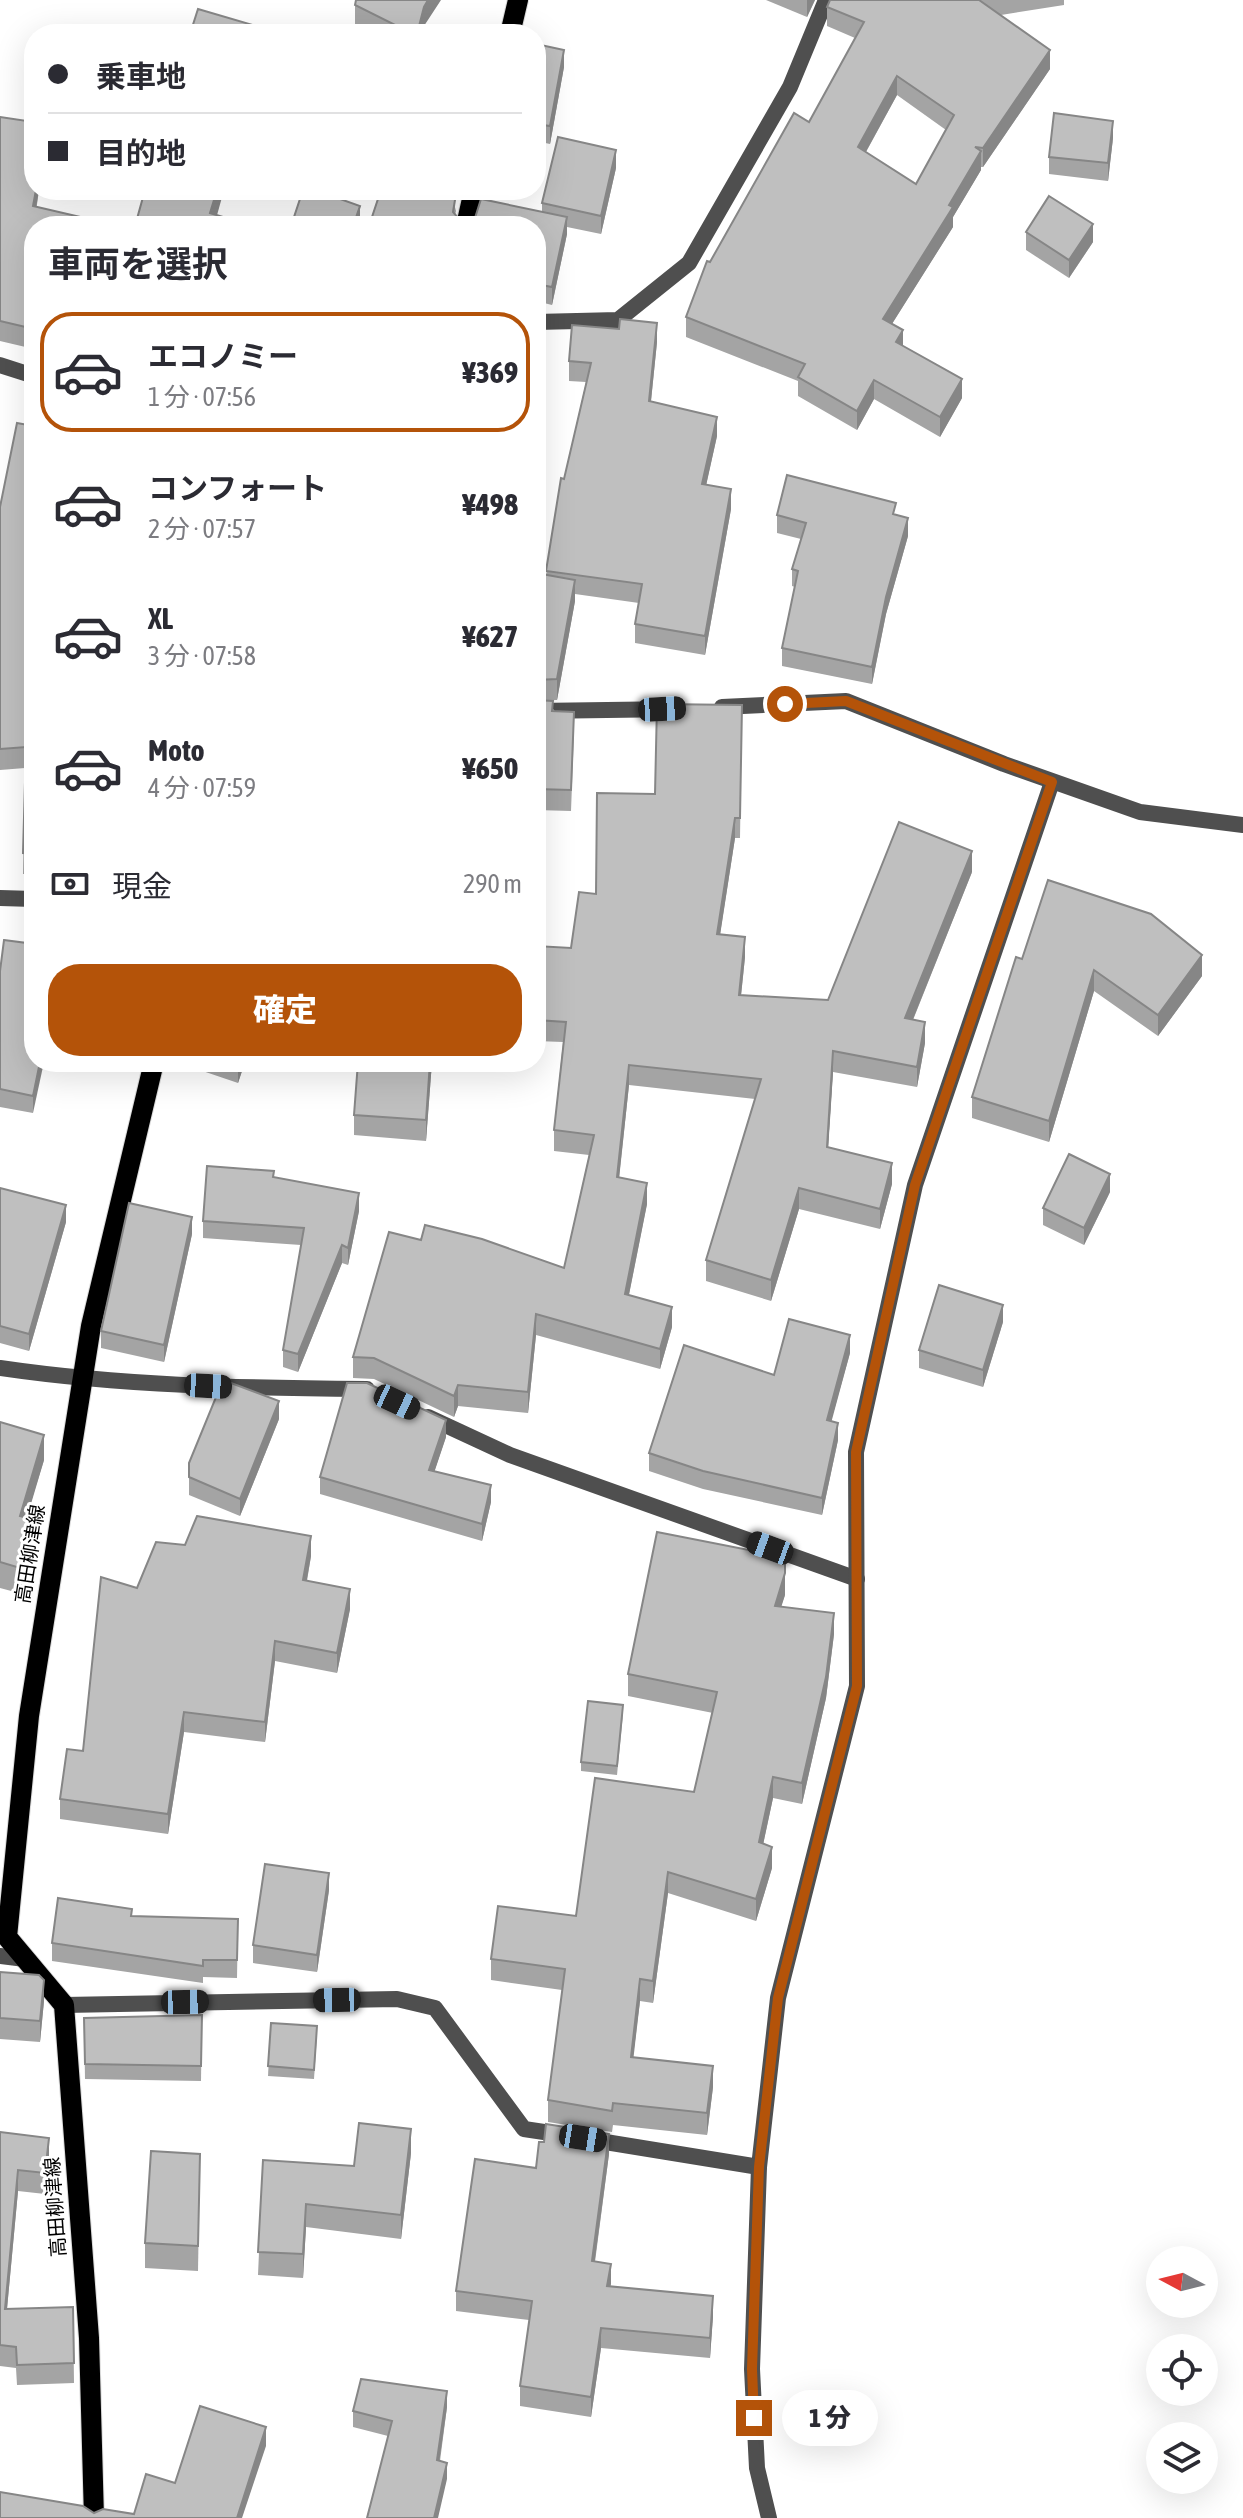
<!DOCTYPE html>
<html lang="ja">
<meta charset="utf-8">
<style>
body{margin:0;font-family:"Asap Condensed","Noto Sans JP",sans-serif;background:#f7f7f7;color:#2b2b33;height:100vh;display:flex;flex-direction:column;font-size:30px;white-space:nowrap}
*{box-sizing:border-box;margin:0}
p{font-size:26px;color:#7c7c81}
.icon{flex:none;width:44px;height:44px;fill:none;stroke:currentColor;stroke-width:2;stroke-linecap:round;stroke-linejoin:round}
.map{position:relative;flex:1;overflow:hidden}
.panel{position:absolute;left:24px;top:216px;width:522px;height:856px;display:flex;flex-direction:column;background:#fff;border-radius:32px;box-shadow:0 8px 32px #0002}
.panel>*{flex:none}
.top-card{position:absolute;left:24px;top:24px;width:522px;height:176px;border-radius:32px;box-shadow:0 8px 32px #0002;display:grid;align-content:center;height:176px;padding:0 24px;background:#fff}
.needle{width:52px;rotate:277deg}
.controls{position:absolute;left:1146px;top:2246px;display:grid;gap:16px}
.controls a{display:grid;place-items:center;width:72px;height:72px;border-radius:50%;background:#fff;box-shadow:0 8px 32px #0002;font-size:40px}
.end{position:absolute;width:36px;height:36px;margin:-18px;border:10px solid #b45309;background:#fff;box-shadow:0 0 0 4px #fff}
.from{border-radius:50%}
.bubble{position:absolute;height:56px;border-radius:28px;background:#fff;box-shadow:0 8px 32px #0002;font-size:26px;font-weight:800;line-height:56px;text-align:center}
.car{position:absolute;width:24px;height:48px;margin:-24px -12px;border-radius:10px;box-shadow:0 0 6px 2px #0007;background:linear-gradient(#222 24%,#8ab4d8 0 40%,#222 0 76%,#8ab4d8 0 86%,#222 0)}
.top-card b{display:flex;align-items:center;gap:28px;height:76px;font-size:30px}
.top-card b+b{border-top:2px solid #e1e1e2}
.top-card i{width:20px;height:20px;background:#2b2b33}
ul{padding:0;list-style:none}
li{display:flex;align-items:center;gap:24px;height:120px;margin:0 16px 12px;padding:0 8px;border:4px solid transparent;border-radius:32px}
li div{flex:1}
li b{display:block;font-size:30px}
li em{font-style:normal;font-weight:800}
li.on{border-color:#b45309}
li>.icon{width:72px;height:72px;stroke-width:1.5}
h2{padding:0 24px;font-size:36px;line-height:96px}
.pay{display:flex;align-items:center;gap:20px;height:88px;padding:0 24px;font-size:30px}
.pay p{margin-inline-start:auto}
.cta{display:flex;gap:16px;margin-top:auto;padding:16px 24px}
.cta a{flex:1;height:92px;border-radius:32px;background:#b45309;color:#fff;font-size:32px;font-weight:800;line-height:92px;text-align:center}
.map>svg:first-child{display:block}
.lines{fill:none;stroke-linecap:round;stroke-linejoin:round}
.primary-casing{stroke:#dbdbdb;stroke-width:22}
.minor{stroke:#4f4f4f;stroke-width:16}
.primary{stroke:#000;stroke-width:20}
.wall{fill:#a4a4a4;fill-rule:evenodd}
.shaded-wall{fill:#868686}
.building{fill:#bfbfbf;stroke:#868686;stroke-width:2;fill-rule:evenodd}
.route{stroke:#b45309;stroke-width:10}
.labels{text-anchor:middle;stroke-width:6;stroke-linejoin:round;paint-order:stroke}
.street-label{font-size:20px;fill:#000;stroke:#fff}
</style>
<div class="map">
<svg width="1243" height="2518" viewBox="0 0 1243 2518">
<rect width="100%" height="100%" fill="#fff"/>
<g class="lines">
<defs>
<g id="primary">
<path d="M510,34l8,-34"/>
<path d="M466,226l8,-36"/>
<path d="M94,2518l-5,-180 -25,-333 -57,-68 22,-221 62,-390 63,-264"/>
</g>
</defs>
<!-- primary casing -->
<use href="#primary" class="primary-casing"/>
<!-- minor -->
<g class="minor">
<path d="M536,322l82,-2 71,-57 101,-176 36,-87"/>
<path d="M0,365l34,11"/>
<path d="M722,707l124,-6 158,63 136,48 103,13"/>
<path d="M536,711l142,-2"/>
<path d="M0,898l34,1"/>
<path d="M0,1368c122,18 244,20 367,21"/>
<path d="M428,1417l82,38 347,124"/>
<path d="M0,1956l25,3"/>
<path d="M64,2005l333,-6 38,9 89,121 40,6"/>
<path d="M587,2139l172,28"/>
<path d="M769,2518l-12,-50 -5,-99 7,-202 19,-169 79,-312 -1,-234 59,-267 137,-403"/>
</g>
<!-- primary -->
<use href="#primary" class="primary"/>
</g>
<!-- wall -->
<g class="wall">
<path d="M766,0h49l-8,17z"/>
<path d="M830,0h234v5l-63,10 49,54 -67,98h-2v3l-28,47v10l-61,97 11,22 59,52 -22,39 -66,-38 -17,31 -59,-34v-15l-112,-44v-20l24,-55 99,-140 46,-84 -28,-12v-19zM897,95l49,35 -30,54 -50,-32z"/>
<path d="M355,5l69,21 -2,8h-48l-19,-9z"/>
<path d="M536,44l28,23 -14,77 -14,-3z"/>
<path d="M0,117l34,73h5l-5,36v123l-34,-8z"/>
<path d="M1113,138l-5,43 -59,-7v-17z"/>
<path d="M616,168l-15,66 -34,-7v7l-15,71 -16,-4v-75h-167l82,-33 5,18 -1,4 3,3 6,3 78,-10v-8z"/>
<path d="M1026,232l67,10 -24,36 -43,-28z"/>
<path d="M657,342l-6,59 66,35 -11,49 25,24 -26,146 -70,-12v-19l4,-21 -64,-9v7l-18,99h-12l29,32 -3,79 -35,-1v-237l10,2 18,-96 22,-97 -17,-1v-20z"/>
<path d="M34,426v448h-11l2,-106 -25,2v-263z"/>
<path d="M777,515h119l12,21 -22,78 -14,70 -90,-18v-18l13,-61 -3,-1v-17l9,-30 -24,-6z"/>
<path d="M742,705l-2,133h-5l-15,96 25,23 -4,38 87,5 144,-128 -59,148 12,23 -8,44 -84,-15 -5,75 64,37 -12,45 -81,-20 -28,92 -65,-20v-21l49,-161 -126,-14 -10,92 28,27 -18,91 43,32 -12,42 -124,-34 -8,78 -70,-7 -4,11 -80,-38 -21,-1v-21l68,-117 143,28 25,-113 -35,-4v-21l9,-88 -27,-1v-95l35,2 25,-54 59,-100z"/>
<path d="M34,944l-1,169 -33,-6v-136z"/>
<path d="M1022,959l180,17 -44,60 -64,-45 -45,151 -77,-24v-21z"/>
<path d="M182,1062h63l-7,21 -56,-19z"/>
<path d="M358,1062h74l-6,79 -72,-6v-20z"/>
<path d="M274,1177l85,34 -11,54 -6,-2 -44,109 -15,-5v-17l18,-105 -98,-7v-17z"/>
<path d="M0,1188l66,34 -37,129 -29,-8z"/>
<path d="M1110,1192l-26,53 -41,-20v-17z"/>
<path d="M192,1234l-28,128 -63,-14v-17z"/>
<path d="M1003,1322l-20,65 -64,-19v-18z"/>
<path d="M850,1353l-19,68 7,19 -16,75 -119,-26 -54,-18v-18l125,-78z"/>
<path d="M279,1419l-39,97 -51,-21v-32z"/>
<path d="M0,1422l44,38 -18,58 13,28 -9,50 -30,-8z"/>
<path d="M446,1437l-12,35 57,30 -9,39 -162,-47v-17z"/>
<path d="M311,1556l-4,25 43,28 -13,64 -62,-12 -10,81 -81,-10 -16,102 -108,-15v-20l23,-48 54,-163z"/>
<path d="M785,1595l-4,11 53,28 -8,64 -24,106 -29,-6 -10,46 9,24 -16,53 -88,-28 -15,110 -13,-2 -7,56 80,30 -6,48 -94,-10 -1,7 -64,-10v-22l14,-110 -71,-10v-21l85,-43 118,-124 19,-79 -85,-17v-22z"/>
<path d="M623,1714l-6,61 -36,-4v-9z"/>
<path d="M329,1890l-12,82 -64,-9v-18z"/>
<path d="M238,1919l-1,59 -34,-1v6l-151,-22v-18z"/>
<path d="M0,1972l44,29 -4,41 -40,-3z"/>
<path d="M202,2015l-1,66 -116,-2 -1,-61z"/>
<path d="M271,2023l46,12 -3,44 -46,-3z"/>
<path d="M0,2132l49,27 -4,35 -27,-3 -11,118 66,-2 1,76 -57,2 -1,-17 -16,-2z"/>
<path d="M411,2153l-10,86 -95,-12 -3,51 -45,-3 5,-115 91,6z"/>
<path d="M200,2154l-2,117 -53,-3v-25z"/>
<path d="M609,2154l-14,108 15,24 103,30 -3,42 -109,-10 -10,69 -71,-11v-20l9,-66 -73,-9v-20l80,-123z"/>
<path d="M447,2407l-7,54 7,18 -59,-43 -35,-9v-16z"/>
</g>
<!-- shaded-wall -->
<g class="shaded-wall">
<path d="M428,0h13l-17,26 -2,8h-5l7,-27z"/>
<path d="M807,0h8l-8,17z"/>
<path d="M564,50v17l-14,77v-18z"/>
<path d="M1050,50v19l-67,98v-19z"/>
<path d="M897,76v19l-39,71v-19z"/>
<path d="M1113,121v17l-5,43v-18z"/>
<path d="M616,150v18l-15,66v-18z"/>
<path d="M981,151v19l-28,47v10l-70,111v-19z"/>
<path d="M36,190h3l-6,36v-20z"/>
<path d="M217,190h7l-10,36 -4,-13z"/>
<path d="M360,206v20h-7z"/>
<path d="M567,217v17l-15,71v-18z"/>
<path d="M1093,224v18l-24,36v-18z"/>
<path d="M657,323v19l-8,78v-19z"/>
<path d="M903,330v20l-7,-8z"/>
<path d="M962,379v19l-22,39v-20z"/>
<path d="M874,380v19l-17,31v-19z"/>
<path d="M717,417v19l-15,68v-20z"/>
<path d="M731,489v20l-26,146v-19z"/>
<path d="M908,518v18l-22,78 -14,70v-17l14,-70z"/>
<path d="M575,580v21l-18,99v-21z"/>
<path d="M735,818v20l-18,117v-21z"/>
<path d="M972,851v21l-67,167v-21z"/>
<path d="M745,937v20l-6,58v-20z"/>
<path d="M1202,955v21l-44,60v-21z"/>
<path d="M1094,970v21l-45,151v-21z"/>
<path d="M925,1022v21l-8,44v-20z"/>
<path d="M833,1051v21l-6,95v-20z"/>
<path d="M40,1062h4l-11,51v-17z"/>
<path d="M238,1062h7l-7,21z"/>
<path d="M430,1062h2l-6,79v-21z"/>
<path d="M629,1065v20l-12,113v-21z"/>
<path d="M892,1163v21l-12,45v-20z"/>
<path d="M1110,1174v18l-26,53v-17z"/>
<path d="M647,1183v21l-22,110v-20z"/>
<path d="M799,1188v21l-28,92v-21z"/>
<path d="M359,1193v18l-11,54v-17z"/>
<path d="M66,1205v17l-37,129v-17z"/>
<path d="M192,1217v17l-28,128v-17z"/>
<path d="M342,1245v18l-44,109v-18z"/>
<path d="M1003,1305v17l-20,65v-17z"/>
<path d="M672,1307v20l-12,42v-20z"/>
<path d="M536,1314v21l-8,78v-21z"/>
<path d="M850,1335v18l-23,85v-18z"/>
<path d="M458,1385v21l-4,11v-21z"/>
<path d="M279,1401v18l-39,97v-17z"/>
<path d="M446,1420v17l-17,51v-18z"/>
<path d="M838,1423v17l-16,75v-17z"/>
<path d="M44,1435v25l-24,81v-25z"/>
<path d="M491,1485v17l-9,39v-17z"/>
<path d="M39,1521v25l-9,50v-25z"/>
<path d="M311,1536v20l-8,45v-21z"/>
<path d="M785,1573v22l-10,32v-21z"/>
<path d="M350,1589v20l-13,64v-20z"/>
<path d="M834,1613v21l-8,64 -24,106v-21z"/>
<path d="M275,1641v20l-10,81v-20z"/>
<path d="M184,1712v20l-16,102v-20z"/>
<path d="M773,1777v21l-14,66v-22z"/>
<path d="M772,1847v21l-16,53v-22z"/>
<path d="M668,1872v21l-15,110v-22z"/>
<path d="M329,1873v17l-12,82v-17z"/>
<path d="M640,1979v22l-9,78v-22z"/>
<path d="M44,1980v21l-4,41v-21z"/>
<path d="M713,2066v21l-6,48v-22z"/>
<path d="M411,2129v24l-10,86v-24z"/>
<path d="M609,2134v20l-17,127v-20z"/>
<path d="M49,2138v21l-4,35v-21z"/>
<path d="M18,2170v21l-13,139v-21z"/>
<path d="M306,2204v23l-3,51v-24z"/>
<path d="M611,2264v20l-4,22v-20z"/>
<path d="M713,2296v20l-3,42v-20z"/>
<path d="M601,2328v20l-10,69v-20z"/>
<path d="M447,2391v16l-10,70v-17z"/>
<path d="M266,2427v19l-24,72h-5z"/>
<path d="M447,2463v16l-9,39h-4z"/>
</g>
<!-- building -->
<g class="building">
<path d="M356,0h72l-4,7 -7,27h-4l-58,-29z"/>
<path d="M830,0h149l71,50 -67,98 -8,-1 6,4 -32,54 4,2 -70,112 20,11 -7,12 66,37 -22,38 -66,-37 -17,31 -59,-34 7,-13 -119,-47 21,-56 3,1 84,-149 15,9 55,-100 -37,-15zM897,76l57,39 -38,69 -58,-37z"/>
<path d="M198,9l65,19 -1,6h-72z"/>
<path d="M536,44l28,6 -14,76 -14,-2z"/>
<path d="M1054,113l59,8 -5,42 -59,-6z"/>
<path d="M0,117l34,5v68h2l-3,16 86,20h-85v103l-34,-8z"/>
<path d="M558,137l58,13 -15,66 -59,-13z"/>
<path d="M145,190h72l-7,23 42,13h-117z"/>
<path d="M303,190h12l45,16 -7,20h-62z"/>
<path d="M381,190h66l-1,2 10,2 -3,18 5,6 6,3 11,-3 6,-19 86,18 -15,70 -16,-3v-58h-167z"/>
<path d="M1049,196l44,28 -24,36 -43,-28z"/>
<path d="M620,319l37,4 -8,78 68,16 -15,67 29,5 -26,147 -70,-12 7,-40 -96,-13 15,-93 3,1 27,-116 -22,-2 3,-36 47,4z"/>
<path d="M17,423l17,3v428l-11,-1 3,-106 -26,2v-242z"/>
<path d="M787,475l109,28 -3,11 15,4 -22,79 -14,70 -90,-19 16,-77 -6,-2 14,-46 -29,-8z"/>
<path d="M536,573l39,7 -18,99 -21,1z"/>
<path d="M536,700l17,1 -1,10 22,1 -3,78 -35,-1z"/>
<path d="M657,704l85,1 -2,113h-5l-18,116 28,3 -6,58 89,5 71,-178 73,29 -67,167 20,4 -8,45 -84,-16 -6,96 65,16 -12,46 -81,-21 -28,92 -65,-20 55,-181 -132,-14 -12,112 30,6 -22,111 47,13 -12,42 -124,-35 -8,78 -70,-7 -4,11 -80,-38 -21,-1 36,-125 32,8 4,-15 57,14 82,29 30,-133 -40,-5 12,-108 -30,-2v-74l35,2 8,-56 17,2 1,-101 58,1z"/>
<path d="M1048,880l103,34 51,41 -44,60 -64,-45 -45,151 -77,-24 44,-140 6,2z"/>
<path d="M4,940l30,4v118h6l-7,34 -33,-7v-118z"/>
<path d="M358,1062h72l-4,58 -72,-5z"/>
<path d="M1069,1154l41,20 -26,54 -41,-20z"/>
<path d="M207,1166l67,5 -1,6 86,16 -11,55 -6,-3 -44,109 -15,-4 21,-122 -101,-7z"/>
<path d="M0,1188l66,17 -37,129 -29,-8z"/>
<path d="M129,1203l63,14 -28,128 -63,-14z"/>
<path d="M939,1285l64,20 -20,65 -64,-20z"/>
<path d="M789,1319l61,16 -23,85 11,3 -16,75 -119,-27 -54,-18 35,-108 90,30z"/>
<path d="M223,1380l56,21 -39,98 -51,-22v-14z"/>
<path d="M347,1383h20l79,37 -17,50 62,15 -9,39 -162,-47z"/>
<path d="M0,1422l44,13 -24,81 19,5 -9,50 -30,-9z"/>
<path d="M197,1516l114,20 -8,44 47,9 -13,64 -62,-12 -10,81 -81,-10 -16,102 -108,-15 7,-50 16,2 18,-174 36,11 19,-46 29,3z"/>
<path d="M657,1532l128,25v16l-10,33 59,7 -8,64 -24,106 -29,-6 -14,65 13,5 -16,52 -88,-27 -15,109 -13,-2 -9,78 82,9 -6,47 -94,-10 -1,8 -64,-11 17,-131 -74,-10 7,-53 78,10 19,-138 99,14 23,-100 -89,-18z"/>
<path d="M588,1701l35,4 -6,61 -36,-4z"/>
<path d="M265,1864l64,9 -12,82 -64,-10z"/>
<path d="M58,1898l74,11 -1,7 107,3 -1,41h-34v6l-151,-23z"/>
<path d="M0,1972l39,3 5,5 -4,41 -40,-3z"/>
<path d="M202,2015l-1,51 -116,-2 -1,-46z"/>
<path d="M271,2023l46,3 -3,44 -46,-4z"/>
<path d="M359,2123l52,6 -10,86 -95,-11 -3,50 -45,-2 5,-92 91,6z"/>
<path d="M546,2124l63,10 -17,127 19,3 -4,22 106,10 -3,42 -109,-10 -10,69 -71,-11 12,-85 -76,-10 19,-132 61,9 3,-26h5z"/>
<path d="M0,2132l49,6 -4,35 -27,-3 -13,139 68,-2 1,56 -57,2 -1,-18 -16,-2z"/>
<path d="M151,2151l49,3 -2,92 -53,-3z"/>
<path d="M361,2379l86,12 -10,69 10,3 -13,55h-67l25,-97 -39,-10z"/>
<path d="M200,2406l66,21 -29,91h-237v-26l83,14 11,7 9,-4 31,5 12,-40 29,9z"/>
</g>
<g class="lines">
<!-- route -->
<path class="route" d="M754,2418l-2,-49 7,-202 19,-169 79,-312 -1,-234 59,-267 137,-403 -206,-81 -61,3"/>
</g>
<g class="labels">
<!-- street labels -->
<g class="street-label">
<text transform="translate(30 1554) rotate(-81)" y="7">高田柳津線</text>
<text transform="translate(55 2207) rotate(-94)" y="7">高田柳津線</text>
</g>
</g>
</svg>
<div class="controls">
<a><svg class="needle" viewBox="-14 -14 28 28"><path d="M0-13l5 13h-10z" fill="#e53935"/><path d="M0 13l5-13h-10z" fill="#7c7c81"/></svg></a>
<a><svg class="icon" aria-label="locate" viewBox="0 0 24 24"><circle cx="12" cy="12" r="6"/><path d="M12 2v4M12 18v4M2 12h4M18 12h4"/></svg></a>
<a><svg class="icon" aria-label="layers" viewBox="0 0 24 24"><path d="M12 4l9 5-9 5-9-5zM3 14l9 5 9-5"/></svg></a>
</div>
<i class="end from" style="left:785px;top:704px"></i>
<i class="end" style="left:754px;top:2418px"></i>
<div class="bubble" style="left:782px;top:2390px;width:96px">1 分</div>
<i class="car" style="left:662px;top:709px;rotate:87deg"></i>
<i class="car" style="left:208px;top:1386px;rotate:93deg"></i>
<i class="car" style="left:397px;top:1402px;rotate:115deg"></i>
<i class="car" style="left:770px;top:1548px;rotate:290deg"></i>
<i class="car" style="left:337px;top:2000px;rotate:269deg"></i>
<i class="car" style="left:185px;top:2002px;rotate:89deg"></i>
<i class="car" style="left:583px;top:2138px;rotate:99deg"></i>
<div class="top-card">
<b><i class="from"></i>乗車地</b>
<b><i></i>目的地</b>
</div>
<section class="panel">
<h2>車両を選択</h2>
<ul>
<li class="on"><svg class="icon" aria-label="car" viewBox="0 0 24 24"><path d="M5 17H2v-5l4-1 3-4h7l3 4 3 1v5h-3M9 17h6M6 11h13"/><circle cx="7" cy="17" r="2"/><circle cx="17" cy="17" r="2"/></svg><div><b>エコノミー</b><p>1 分 · 07:56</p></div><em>¥369</em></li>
<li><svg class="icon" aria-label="car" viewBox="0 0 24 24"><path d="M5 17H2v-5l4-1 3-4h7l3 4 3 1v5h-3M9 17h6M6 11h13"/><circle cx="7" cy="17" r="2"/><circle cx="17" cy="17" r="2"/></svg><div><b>コンフォート</b><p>2 分 · 07:57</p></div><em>¥498</em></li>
<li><svg class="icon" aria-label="car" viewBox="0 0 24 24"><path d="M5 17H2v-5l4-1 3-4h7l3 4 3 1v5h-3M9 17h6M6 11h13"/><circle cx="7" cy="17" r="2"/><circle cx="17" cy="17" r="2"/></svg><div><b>XL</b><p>3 分 · 07:58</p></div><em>¥627</em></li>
<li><svg class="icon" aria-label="car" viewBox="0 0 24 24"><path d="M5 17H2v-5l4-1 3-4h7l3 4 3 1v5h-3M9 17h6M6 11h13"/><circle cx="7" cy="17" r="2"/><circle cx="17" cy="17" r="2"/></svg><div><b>Moto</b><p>4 分 · 07:59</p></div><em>¥650</em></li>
</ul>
<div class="pay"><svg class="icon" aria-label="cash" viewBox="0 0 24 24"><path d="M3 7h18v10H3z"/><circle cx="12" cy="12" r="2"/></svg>現金<p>290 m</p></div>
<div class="cta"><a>確定</a></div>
</section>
</div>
